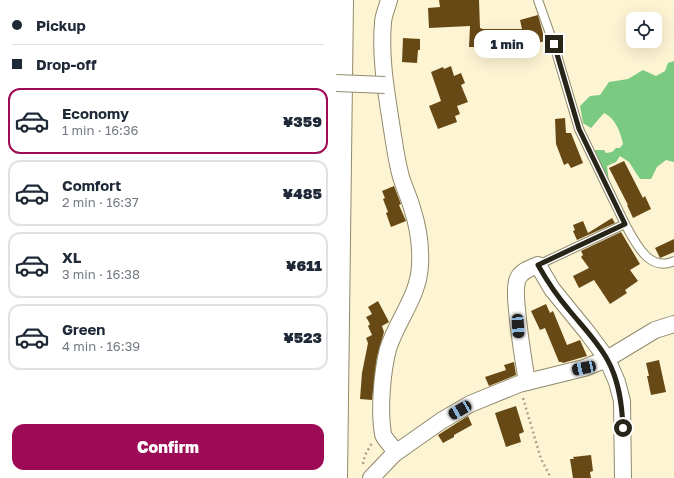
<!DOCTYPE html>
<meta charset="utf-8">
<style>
body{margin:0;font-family:"Golos Text",sans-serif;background:#f2f2f3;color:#1f2937;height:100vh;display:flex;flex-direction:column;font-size:15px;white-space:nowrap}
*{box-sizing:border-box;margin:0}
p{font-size:13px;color:#747a83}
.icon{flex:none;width:22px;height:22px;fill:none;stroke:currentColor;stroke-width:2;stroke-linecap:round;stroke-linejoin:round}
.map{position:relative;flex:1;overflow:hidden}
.panel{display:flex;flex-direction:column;background:#fff;width:336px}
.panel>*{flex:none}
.hud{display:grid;align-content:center;height:88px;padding:0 12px;background:#fff}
.tools{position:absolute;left:290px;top:12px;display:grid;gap:8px}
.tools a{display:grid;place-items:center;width:36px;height:36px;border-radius:8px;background:#fff;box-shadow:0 4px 16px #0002;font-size:20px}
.end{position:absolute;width:18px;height:18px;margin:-9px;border:5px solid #272418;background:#fff;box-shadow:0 0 0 2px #fff}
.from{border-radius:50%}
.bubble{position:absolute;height:28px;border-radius:12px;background:#fff;box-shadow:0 4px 16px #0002;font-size:13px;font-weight:800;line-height:28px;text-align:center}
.car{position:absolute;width:12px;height:24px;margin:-12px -6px;border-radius:5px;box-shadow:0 0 3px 1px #0007;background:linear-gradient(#222 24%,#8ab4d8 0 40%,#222 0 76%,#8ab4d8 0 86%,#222 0)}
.hud b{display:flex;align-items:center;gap:14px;height:38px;font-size:15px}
.hud b+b{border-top:1px solid #e0e1e3}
.hud i{width:10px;height:10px;background:#1f2937}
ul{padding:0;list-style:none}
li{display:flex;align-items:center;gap:12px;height:66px;margin:0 8px 6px;padding:0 4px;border:2px solid #e0e1e3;border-radius:12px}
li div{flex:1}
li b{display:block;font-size:15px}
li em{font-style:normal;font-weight:800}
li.current{border-color:#9d0a56}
li>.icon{width:36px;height:36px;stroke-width:1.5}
.primary-button{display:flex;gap:8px;margin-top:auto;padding:8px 12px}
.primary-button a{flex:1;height:46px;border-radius:12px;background:#9d0a56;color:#fff;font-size:16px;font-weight:800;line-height:46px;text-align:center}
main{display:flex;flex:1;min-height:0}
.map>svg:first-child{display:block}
.forest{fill:#7bca81}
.building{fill:#674916}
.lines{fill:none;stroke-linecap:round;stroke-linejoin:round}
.service-casing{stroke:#918a6c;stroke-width:10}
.minor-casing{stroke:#918a6c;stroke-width:18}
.tertiary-casing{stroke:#918a6c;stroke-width:22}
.path{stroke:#aaa48b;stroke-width:2.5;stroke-dasharray:2 3;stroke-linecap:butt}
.service{stroke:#fff;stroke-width:8}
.minor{stroke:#fff;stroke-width:16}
.tertiary{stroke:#fff;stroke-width:20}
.minor-bridge-casing{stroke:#918a6c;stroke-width:18;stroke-linecap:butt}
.minor-bridge{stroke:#fff;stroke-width:16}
.route{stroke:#272418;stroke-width:5}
</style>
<main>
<section class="panel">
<div class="hud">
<b><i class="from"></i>Pickup</b>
<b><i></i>Drop-off</b>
</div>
<ul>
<li class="current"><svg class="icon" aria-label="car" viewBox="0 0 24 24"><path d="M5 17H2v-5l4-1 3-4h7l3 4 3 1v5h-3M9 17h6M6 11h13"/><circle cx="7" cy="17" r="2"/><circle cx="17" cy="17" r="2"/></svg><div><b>Economy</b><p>1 min · 16:36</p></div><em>¥359</em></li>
<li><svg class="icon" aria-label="car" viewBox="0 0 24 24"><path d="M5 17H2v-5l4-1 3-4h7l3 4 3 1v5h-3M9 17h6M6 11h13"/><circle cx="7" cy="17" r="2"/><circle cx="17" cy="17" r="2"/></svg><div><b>Comfort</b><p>2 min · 16:37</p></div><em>¥485</em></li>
<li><svg class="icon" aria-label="car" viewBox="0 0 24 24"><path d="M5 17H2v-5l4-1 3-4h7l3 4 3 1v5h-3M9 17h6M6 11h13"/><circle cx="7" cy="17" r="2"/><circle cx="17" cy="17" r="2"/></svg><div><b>XL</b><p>3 min · 16:38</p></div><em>¥611</em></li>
<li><svg class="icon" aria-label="car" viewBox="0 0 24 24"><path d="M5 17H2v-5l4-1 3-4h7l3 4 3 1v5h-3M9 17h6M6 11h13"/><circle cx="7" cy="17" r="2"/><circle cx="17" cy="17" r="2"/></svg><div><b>Green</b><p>4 min · 16:39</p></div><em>¥523</em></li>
</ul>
<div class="primary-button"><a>Confirm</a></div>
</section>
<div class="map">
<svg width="338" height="478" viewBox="0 0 338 478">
<rect width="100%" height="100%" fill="#fcf4d3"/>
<!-- forest -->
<path class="forest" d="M338,61v101l-8,-2 -9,7 -6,12h-11l-11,-17 -9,-6 -4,6 -9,4 2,16 -18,-32h13l2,3 6,-1 4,-4h4l3,-4c-3,-13 -7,-25 -19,-31l-13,15 -8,-5 -3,-17 10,-10 10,-1 9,-13 19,-3 15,-9 13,6 9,-5 3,-8z"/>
<!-- building -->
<g class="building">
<path d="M103,0h40l1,28 3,1h39l-2,-9 18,-5 7,26 -19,5 -2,-9 -18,6v8h-16v-4h-21l1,-21 -41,2 -1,-20 12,-1z"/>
<path d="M67,38l17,1v11h-2l-1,13 -15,-1z"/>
<path d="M115,66l3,10 7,-3 4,10 -4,2 7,17 -11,4 3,8 -5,2 2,6 -19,7 -9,-23 12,-5 -10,-29 12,-5 1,2z"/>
<path d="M229,118l1,15h5l12,30 -12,5 -3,-5 -4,2 -8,-21 -1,-25z"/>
<path d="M288,161l19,37 2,-2 6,13 -18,9 -6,-13h1l-19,-37z"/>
<path d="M58,186l7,18 -2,1 7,16 -15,6 -5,-14 2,-1 -5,-13 2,-1 -3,-7z"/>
<path d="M276,218l3,5 -38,17 -4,-9 2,-1 -2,-5 10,-4 5,12z"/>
<path d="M285,232l19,32 -10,6 8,11 -13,9 2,3 -17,11 -16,-24 -15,8 -6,-12 16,-8 -8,-11 2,-2 -2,-4z"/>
<path d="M338,239v13l-14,6 -5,-10z"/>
<path d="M42,301l11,21 -7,4 2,6 -7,25 -5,43 -12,-1 2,-26 6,-30 -2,-5 6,-3 -4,-9 2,-2 -4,-7 6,-3 -4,-7z"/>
<path d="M210,304l4,9 3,-2 14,34 13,-5 7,16 -24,7 -1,-1h-3l-14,-34 -5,2 -9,-19z"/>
<path d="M323,360l7,32 -15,3 -4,-19h2l-3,-13z"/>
<path d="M178,362l2,13 -27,11 -4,-9 21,-7 -2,-5z"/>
<path d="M180,406l8,26 -5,2 2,8 -15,5 -11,-34z"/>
<path d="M132,416l4,9 -18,10v2l-11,6 -5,-8z"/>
<path d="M255,455l2,16 -3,1 1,6h-18l-3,-19h4l-1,-2z"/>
</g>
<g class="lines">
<defs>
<g id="service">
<path d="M289,224c10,18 24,49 49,37"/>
<path d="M202,265l87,-41 -46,-95 -25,-84 -16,-45"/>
</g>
<g id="minor">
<path d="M191,382c-4,-24 -8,-48 -10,-73 -1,-8 -2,-19 0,-28 2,-9 13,-13 21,-16l14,24 35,43 20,27 10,23 5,19 1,77"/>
<path d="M58,454l47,-33 29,-17 49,-20 65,-16 23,-9 48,-29 19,-6"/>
<path d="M35,478l23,-24c-1,-11 -9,-12 -11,-20 -4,-23 -1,-62 5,-85 9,-29 31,-53 32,-84 1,-18 -2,-39 -8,-57 -3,-11 -8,-21 -11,-31 -5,-18 -7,-36 -10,-54 -5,-33 -11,-66 -8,-100 0,-7 4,-15 6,-23"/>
</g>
<path id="tertiary" d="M1,478l6,-478"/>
</defs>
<!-- service casing -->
<use href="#service" class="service-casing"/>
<!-- minor casing -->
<use href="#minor" class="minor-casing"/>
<!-- tertiary casing -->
<use href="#tertiary" class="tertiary-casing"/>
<!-- path -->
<g class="path">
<path d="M187,398l18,61 10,19"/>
<path d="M27,464l2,-9 7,-12"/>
</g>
<!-- service -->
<use href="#service" class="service"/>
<!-- minor -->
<use href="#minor" class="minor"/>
<!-- tertiary -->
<use href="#tertiary" class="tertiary"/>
<defs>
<path id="minor-bridge" d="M0,83l49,2"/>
</defs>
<!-- minor-bridge casing -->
<use href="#minor-bridge" class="minor-bridge-casing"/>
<!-- minor-bridge -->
<use href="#minor-bridge" class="minor-bridge"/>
</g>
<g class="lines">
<!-- route -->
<path class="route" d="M218,44l25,85 46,95 -87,41c9,16 19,31 31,45 13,16 28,31 38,49 12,21 15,45 16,69"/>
</g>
</svg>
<div class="tools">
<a><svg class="icon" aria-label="locate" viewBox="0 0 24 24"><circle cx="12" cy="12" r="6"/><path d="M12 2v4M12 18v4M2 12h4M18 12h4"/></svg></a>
</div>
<i class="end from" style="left:287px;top:428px"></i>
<i class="end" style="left:218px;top:44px"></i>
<div class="bubble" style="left:138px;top:30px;width:66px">1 min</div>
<i class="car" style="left:182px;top:326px;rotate:176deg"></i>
<i class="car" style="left:248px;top:368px;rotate:258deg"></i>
<i class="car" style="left:124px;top:410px;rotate:240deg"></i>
</div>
</main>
